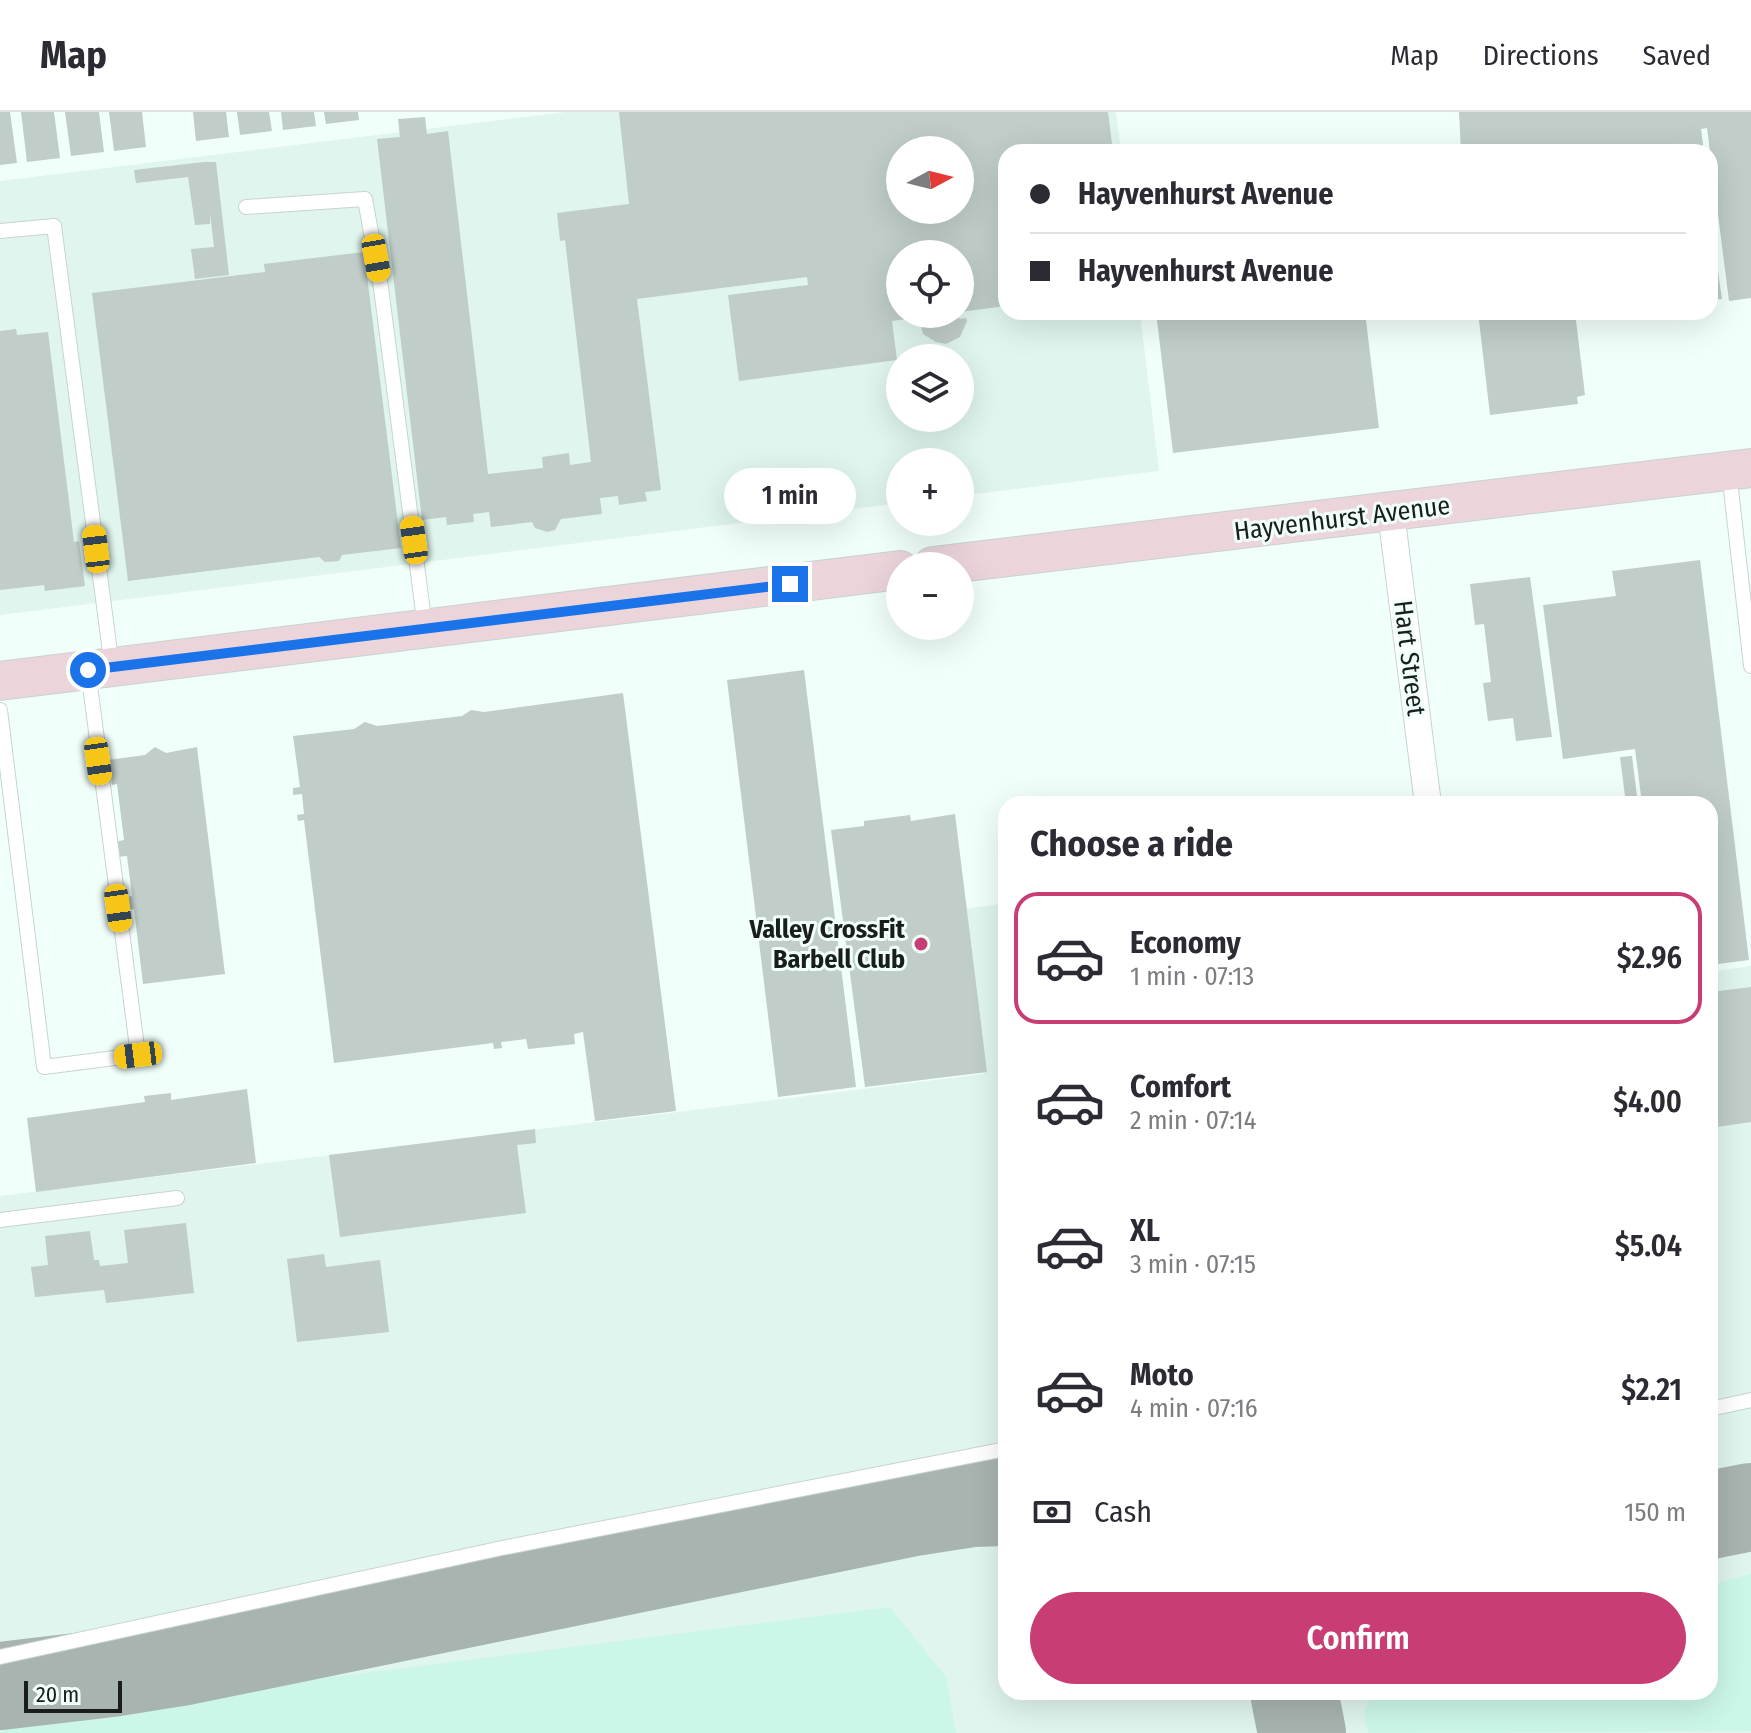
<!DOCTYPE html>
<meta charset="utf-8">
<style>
body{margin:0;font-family:"Fira Sans Condensed",sans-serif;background:#f2f2f3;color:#2b2b33;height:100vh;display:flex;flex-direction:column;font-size:30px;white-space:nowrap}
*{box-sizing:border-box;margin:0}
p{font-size:26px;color:#7c7c81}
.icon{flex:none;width:44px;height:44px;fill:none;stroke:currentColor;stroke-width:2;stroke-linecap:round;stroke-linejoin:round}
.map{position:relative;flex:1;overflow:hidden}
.panel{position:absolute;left:998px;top:684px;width:720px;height:904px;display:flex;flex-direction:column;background:#fff;border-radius:24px;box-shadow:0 8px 32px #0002}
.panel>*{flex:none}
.guide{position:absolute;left:998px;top:32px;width:720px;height:176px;border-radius:24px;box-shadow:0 8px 32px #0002;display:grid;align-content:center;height:176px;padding:0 32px;background:#fff}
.needle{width:52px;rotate:83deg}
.controls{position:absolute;left:886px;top:24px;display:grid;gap:16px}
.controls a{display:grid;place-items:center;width:88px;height:88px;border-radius:50%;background:#fff;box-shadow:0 8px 32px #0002;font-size:40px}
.scale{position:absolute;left:24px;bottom:20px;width:98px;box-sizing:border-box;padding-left:8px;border:4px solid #191e1c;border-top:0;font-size:22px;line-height:28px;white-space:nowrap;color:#191e1c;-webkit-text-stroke:6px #f1fffa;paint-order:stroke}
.end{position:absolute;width:36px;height:36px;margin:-18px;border:10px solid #1a73e8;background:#fff;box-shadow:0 0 0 4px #fff}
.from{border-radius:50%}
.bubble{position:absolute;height:56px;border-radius:28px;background:#fff;box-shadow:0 8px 32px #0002;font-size:26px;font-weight:600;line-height:56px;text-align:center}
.car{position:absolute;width:24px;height:48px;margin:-24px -12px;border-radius:10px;box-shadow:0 0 6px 2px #0007;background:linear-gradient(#f5c518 24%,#345 0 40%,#f5c518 0 76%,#345 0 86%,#f5c518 0)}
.guide b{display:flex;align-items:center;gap:28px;height:76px;font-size:30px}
.guide b+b{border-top:2px solid #e1e1e2}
.guide i{width:20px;height:20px;background:#2b2b33}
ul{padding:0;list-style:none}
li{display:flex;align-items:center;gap:24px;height:132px;margin:0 16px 12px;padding:0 16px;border:4px solid transparent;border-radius:24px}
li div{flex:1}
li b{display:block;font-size:30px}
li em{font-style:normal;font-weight:600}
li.active{border-color:#c83d73}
li>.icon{width:72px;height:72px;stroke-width:1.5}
h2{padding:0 32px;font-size:36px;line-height:96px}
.pay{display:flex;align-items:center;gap:20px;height:88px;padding:0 32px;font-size:30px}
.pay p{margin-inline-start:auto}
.button{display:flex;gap:16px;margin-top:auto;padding:16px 32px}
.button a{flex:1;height:92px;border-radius:48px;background:#c83d73;color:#fff;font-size:32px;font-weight:600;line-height:92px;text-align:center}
header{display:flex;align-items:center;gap:48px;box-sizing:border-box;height:112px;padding:0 40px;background:#fff;border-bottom:2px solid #e1e1e2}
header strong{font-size:38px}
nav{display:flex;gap:44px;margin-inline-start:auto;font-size:28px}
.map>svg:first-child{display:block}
.built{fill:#dff5ed;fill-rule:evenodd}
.green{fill:#ccf7e8}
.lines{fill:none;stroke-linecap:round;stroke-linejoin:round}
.taxiway{stroke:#a8b4b0;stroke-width:88}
.building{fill:#c0cdc9;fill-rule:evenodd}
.lane-casing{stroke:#c7d4cf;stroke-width:16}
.street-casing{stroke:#c7d4cf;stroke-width:28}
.secondary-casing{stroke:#c7d4cf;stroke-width:40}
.lane{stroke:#fff;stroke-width:14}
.street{stroke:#fff;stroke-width:26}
.secondary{stroke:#ecd4db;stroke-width:38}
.route{stroke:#1a73e8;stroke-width:10}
.poi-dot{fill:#c83d73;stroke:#f1fffa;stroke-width:3}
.labels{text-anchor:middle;stroke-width:6;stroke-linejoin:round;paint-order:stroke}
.street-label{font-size:26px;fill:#191e1c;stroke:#f1fffa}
.poi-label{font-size:26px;font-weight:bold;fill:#191e1c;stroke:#f1fffa;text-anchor:end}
</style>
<header>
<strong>Map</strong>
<nav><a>Map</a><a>Directions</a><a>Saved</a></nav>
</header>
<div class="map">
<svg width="1751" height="1621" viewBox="0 0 1751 1621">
<rect width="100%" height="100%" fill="#f1fffa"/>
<!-- built -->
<g class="built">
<path d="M566,0h550l5,40h-115v160h134l19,159 -199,25v-34h-60v41l-900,112v-434zM900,38h60v60h-60zM900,142h60v60h-60zM900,246h60v60h-60z"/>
<path d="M1006,791v789h704v-720l41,-6v767h-1751v-537l983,-122 -19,-165z"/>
</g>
<!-- green -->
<g class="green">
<path d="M1751,1462v157l-383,2 -4,-19 8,-22h338v-107z"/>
<path d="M890,1495l56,70 10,56h-956v-14z"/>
</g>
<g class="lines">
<!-- taxiway -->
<g class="taxiway">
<path d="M1710,1403l41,-8"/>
<path d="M0,1574l111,-13 75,-12 728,-149 58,-9 34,-1"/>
<path d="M1294,1580l8,41"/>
</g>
</g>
<!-- building -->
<g class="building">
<path d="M0,0h10l7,51 -17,2z"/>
<path d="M21,0h33l6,46 -33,4z"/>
<path d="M65,0h34l5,40 -33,4z"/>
<path d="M109,0h33l4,35 -32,4z"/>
<path d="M193,0h33l3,25 -33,4z"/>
<path d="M237,0h32l3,19 -32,4z"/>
<path d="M281,0h33l2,14 -33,4z"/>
<path d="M324,0h34l1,8 -33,4z"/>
<path d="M619,0h489l5,40h-107v154l-46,6v-58h-60v60h58l1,5 7,-1 1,3 -7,16 -14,7 -10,-2 -13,-8 -3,-11 9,-1 -1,-6 -36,5 5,39 -158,21 -11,-86 80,-10 -1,-8 -170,22 24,191 -16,2 2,9 -28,4 -1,-9 -18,2 2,16 -41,5 -6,11 -8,2 -12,-4 -3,-6 -41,5 -2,-15 -16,2 1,8 -27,3 -1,-8 -24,3 -45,-381 23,-2 -2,-18 27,-2 2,17 21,-3 40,343 55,-6 -1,-11 27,-4 1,12 21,-3 -26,-222 -5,1 -3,-28 72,-9zM900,38h60v60h-60z"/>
<path d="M1459,0h292v186l-22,3 -22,-173 -6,1 3,23h-243z"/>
<path d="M1310,33l1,7h-39v-2z"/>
<path d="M204,50h12l13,113 -34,4 -4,-30 23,-2 -4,-34v11l-15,1 -7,-48 -52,6 -2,-13z"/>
<path d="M1710,104l12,83 -12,1z"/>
<path d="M364,140l37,296 -59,7 -3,6 -14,1 -6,-5 -191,24 -36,-288 173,-21 -1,-8z"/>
<path d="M1156,200h209l14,116 -206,25z"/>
<path d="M1478,200h97l10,83 -8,2 1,7 -88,11z"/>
<path d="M16,217l1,6 31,-3 26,210 5,-1 6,45 -40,5 -1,-6 -44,5v-259z"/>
<path d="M1700,448l49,400 -39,5v-161h-68l-7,-55 -72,10 -20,-154 73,-9 -4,-25z"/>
<path d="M1530,465l22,160 -36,4 -3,-23 -25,3 -5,-38 8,-1 -7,-58 -9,1 -5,-41z"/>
<path d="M804,558l52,417 -78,10 -51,-417z"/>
<path d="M623,581l53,418 -81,10 -12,-89 -9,2 1,10 -18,2 -29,3 -2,-10 -25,3 1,6 -8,1 -1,-6 -159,20 -30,-243 -6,1 -1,-6 7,-1 -2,-20 -9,1v-7l7,-1 -7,-51 61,-7 11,-7 12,4 85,-10 9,-6 13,2z"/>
<path d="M155,635l11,6 31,-6 28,227 -82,10 -9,-75 -7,1 -2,-13 7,-1 -5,-40 -10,1 -2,-15 9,-2 -7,-56 -5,1 -4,-25 37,-5z"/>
<path d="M1632,644l6,48h-12l-6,-47z"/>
<path d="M955,702l32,258 -122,15 -34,-257 33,-4v-5l46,-6 1,6z"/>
<path d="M1751,875v135l-41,6v-136z"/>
<path d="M247,977l9,74 -220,29 -9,-74 118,-16 -1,-6 27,-3v7z"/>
<path d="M535,1017l1,14 -19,2 9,68 -186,24 -11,-82z"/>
<path d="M186,1111l8,70 -88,10 -2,-13 -69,7 -4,-30 17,-2 -3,-29 45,-5 4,29h5l1,6 28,-3 -4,-33z"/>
<path d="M324,1142l2,13 54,-7 9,72 -92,10 -10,-83z"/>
</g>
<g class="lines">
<defs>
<g id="lane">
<path d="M246,95l119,-8 16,89 44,339"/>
<path d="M0,119l54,-5 58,441"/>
<path d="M1729,360l22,194"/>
<path d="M0,598l44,357 94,-12 -50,-385"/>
<path d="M0,1108l177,-22"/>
<path d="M1710,1297l41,-9"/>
<path d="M0,1545l502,-109 504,-99"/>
</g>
<path id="street" d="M1391,401l37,291"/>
<g id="secondary">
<path d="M933,454l818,-98"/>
<path d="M0,569l900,-111"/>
</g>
</defs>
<!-- lane casing -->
<use href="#lane" class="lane-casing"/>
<!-- street casing -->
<use href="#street" class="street-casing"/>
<!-- secondary casing -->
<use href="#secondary" class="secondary-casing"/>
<!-- lane -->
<use href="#lane" class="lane"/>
<!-- street -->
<use href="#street" class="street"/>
<!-- secondary -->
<use href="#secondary" class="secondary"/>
</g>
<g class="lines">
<!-- route -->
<path class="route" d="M88,558l702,-86"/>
</g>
<!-- markers -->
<circle class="poi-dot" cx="921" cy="832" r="8"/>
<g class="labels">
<!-- street labels -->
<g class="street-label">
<text transform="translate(1342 406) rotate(-7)" y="9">Hayvenhurst Avenue</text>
<text transform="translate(1410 546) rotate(83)" y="9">Hart Street</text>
</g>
<!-- poi labels -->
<g class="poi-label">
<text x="905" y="826">Valley CrossFit<tspan x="905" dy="30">Barbell Club</tspan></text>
</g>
</g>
</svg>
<div class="controls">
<a><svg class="needle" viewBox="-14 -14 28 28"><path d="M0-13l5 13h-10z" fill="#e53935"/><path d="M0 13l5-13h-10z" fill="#7c7c81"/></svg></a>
<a><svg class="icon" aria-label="locate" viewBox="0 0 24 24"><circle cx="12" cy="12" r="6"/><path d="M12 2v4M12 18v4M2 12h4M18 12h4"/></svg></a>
<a><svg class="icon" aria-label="layers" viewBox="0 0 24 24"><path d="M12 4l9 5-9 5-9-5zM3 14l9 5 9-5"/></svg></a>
<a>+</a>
<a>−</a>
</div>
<div class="scale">20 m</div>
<i class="end from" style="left:88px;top:558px"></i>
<i class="end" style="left:790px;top:472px"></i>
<div class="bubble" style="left:724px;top:356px;width:132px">1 min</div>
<i class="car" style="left:376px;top:146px;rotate:170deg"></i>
<i class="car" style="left:414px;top:428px;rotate:352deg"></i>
<i class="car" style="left:96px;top:437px;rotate:353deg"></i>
<i class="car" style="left:98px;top:649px;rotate:172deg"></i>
<i class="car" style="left:118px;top:796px;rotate:172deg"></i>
<i class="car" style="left:138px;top:943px;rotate:263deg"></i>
<div class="guide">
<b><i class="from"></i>Hayvenhurst Avenue</b>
<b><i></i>Hayvenhurst Avenue</b>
</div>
<section class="panel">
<h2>Choose a ride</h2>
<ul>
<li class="active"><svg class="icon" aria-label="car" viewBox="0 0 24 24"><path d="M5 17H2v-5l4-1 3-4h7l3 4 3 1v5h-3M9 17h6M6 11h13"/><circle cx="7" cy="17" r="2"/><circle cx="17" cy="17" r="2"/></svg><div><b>Economy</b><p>1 min · 07:13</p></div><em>$2.96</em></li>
<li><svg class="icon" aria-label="car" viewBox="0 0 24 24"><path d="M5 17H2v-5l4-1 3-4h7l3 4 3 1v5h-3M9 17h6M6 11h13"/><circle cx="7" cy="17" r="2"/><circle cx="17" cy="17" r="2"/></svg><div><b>Comfort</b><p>2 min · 07:14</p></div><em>$4.00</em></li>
<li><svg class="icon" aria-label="car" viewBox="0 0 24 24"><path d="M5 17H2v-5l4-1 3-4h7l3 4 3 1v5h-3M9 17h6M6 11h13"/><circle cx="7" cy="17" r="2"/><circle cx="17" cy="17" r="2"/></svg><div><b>XL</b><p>3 min · 07:15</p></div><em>$5.04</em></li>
<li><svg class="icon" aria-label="car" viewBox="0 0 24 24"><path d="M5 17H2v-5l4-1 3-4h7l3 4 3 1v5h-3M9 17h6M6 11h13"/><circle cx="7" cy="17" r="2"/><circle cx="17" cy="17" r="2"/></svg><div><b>Moto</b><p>4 min · 07:16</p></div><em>$2.21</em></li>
</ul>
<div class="pay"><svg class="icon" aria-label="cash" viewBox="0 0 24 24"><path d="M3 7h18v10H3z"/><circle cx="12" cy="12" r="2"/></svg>Cash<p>150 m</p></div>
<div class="button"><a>Confirm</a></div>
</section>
</div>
